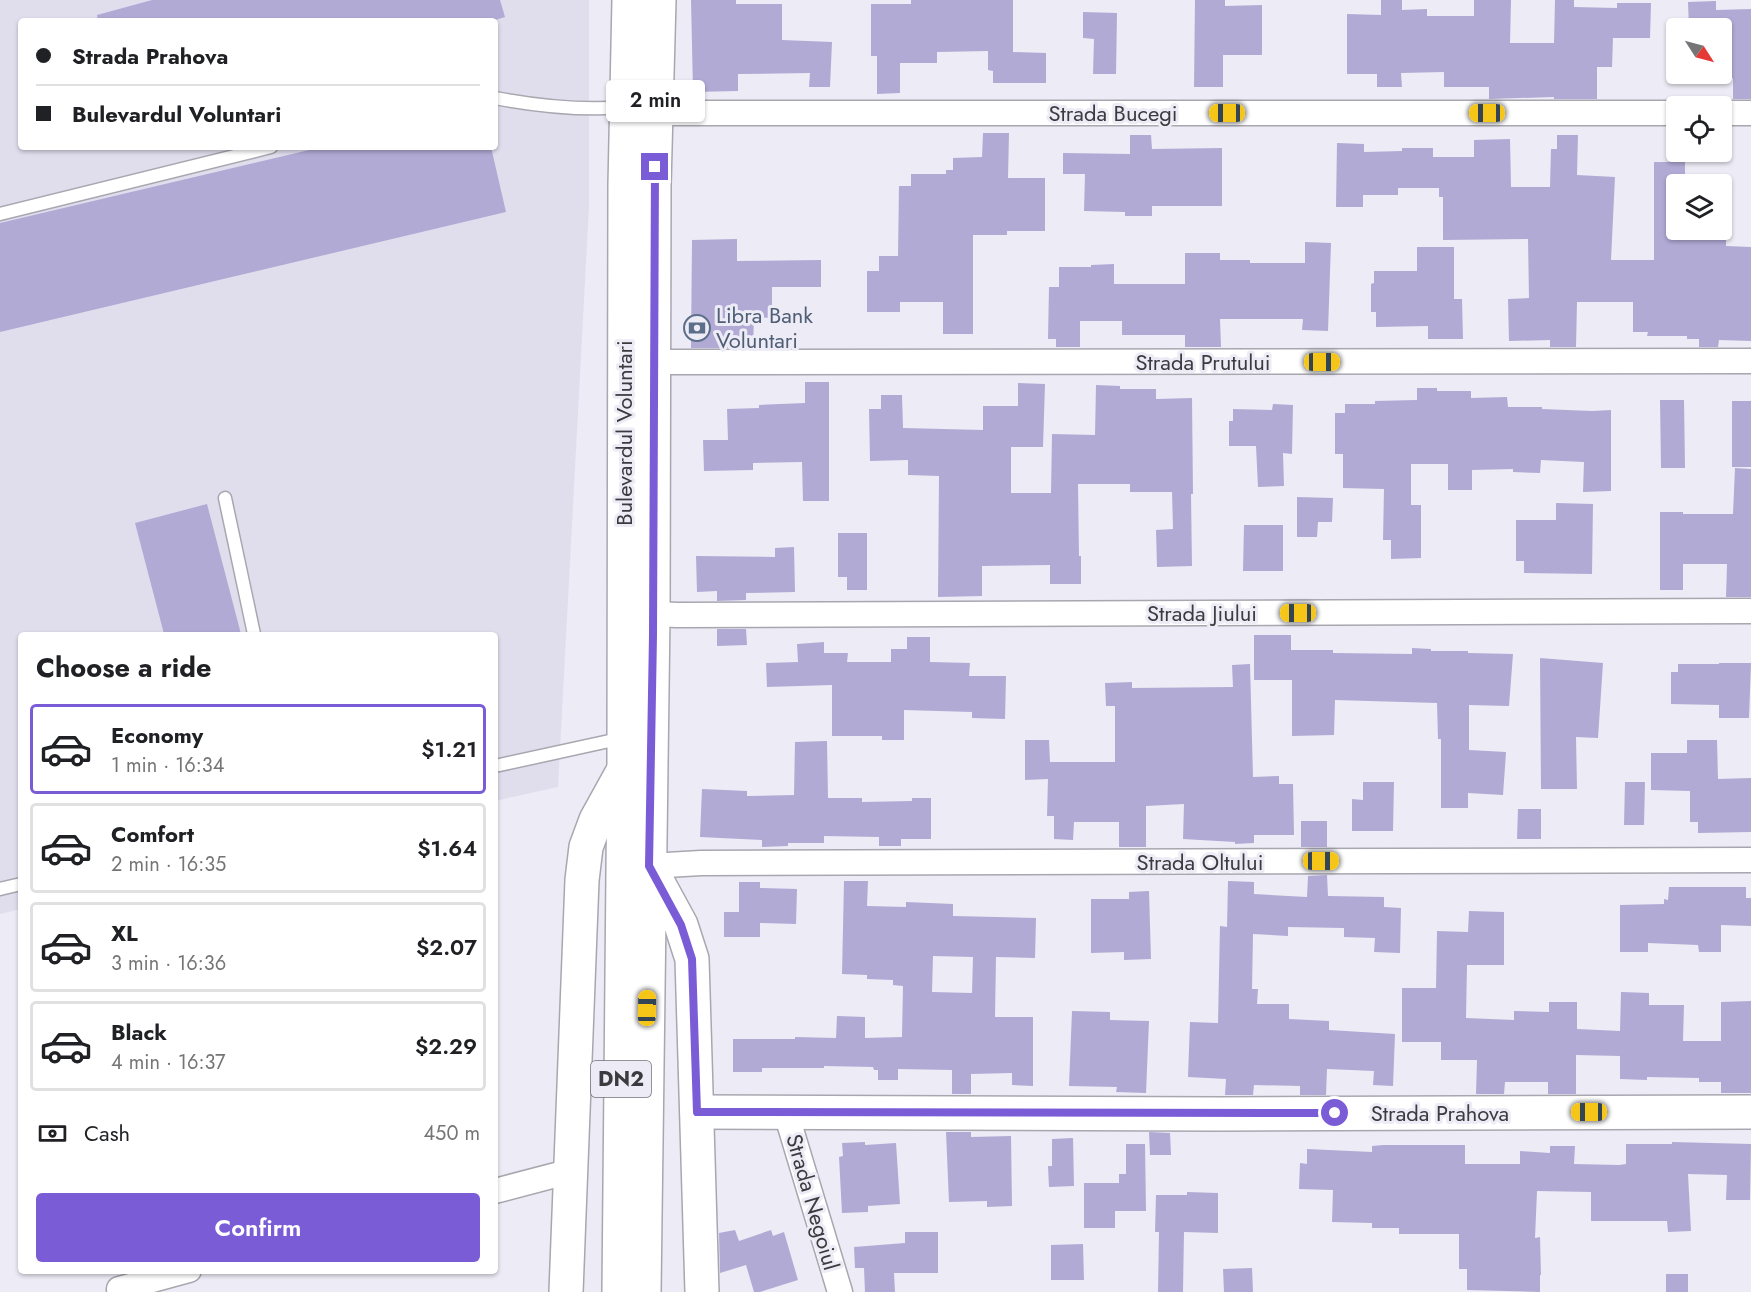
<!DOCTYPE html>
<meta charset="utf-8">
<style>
body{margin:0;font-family:Jost,sans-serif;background:#f6f6f6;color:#202124;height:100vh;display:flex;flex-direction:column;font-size:22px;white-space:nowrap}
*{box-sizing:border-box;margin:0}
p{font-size:20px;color:#757577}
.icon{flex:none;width:33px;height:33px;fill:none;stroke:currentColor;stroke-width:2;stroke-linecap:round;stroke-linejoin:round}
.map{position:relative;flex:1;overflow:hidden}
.details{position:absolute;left:18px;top:632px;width:480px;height:642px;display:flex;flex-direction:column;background:#fff;border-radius:6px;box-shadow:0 2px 4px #0004}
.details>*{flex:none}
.hud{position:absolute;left:18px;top:18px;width:480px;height:132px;border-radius:6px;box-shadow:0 2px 4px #0004;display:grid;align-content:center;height:132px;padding:0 18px;background:#fff}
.needle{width:39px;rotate:126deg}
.tools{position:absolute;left:1666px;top:18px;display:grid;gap:12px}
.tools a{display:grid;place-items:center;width:66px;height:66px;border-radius:6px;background:#fff;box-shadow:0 2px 4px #0004;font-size:30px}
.end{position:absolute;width:27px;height:27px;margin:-14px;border:8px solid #7b5cd7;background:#fff;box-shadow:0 0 0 3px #fff}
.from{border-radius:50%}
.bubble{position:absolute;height:42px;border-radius:6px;background:#fff;box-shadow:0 2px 4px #0004;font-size:20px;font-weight:600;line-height:42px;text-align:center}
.car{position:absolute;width:18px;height:36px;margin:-18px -9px;border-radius:8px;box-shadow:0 0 4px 2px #0007;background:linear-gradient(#f5c518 24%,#345 0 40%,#f5c518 0 76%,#345 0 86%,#f5c518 0)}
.hud b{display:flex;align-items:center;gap:21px;height:57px;font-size:22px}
.hud b+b{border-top:2px solid #e0e0e0}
.hud i{width:15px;height:15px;background:#202124}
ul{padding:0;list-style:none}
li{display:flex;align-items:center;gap:18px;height:90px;margin:0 12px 9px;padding:0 6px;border:3px solid #e0e0e0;border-radius:6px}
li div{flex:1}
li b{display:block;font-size:22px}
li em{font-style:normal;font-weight:600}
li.active{border-color:#7b5cd7}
li>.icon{width:54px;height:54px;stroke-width:1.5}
h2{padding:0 18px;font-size:27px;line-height:72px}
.pay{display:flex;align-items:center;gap:15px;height:66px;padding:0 18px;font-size:22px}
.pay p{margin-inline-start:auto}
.cta{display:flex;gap:12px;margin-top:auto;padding:12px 18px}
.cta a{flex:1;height:69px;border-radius:6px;background:#7b5cd7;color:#fff;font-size:24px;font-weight:600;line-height:69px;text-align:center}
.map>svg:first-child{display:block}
.built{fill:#e0deed;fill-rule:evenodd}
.building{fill:#b1aad5;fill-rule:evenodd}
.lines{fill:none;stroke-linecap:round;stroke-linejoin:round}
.lane-casing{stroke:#a8a7b0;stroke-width:15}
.street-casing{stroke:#a8a7b0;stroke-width:27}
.secondary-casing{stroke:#a8a7b0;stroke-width:36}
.highway-casing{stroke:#a8a7b0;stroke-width:36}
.lane{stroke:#fff;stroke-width:12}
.street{stroke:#fff;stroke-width:24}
.secondary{stroke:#fff;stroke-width:33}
.highway{stroke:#fff;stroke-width:33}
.route{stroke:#7b5cd7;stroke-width:8}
.labels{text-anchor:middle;stroke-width:6;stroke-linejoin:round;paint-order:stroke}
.shield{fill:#edebf5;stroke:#706f75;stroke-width:1.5}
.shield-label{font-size:21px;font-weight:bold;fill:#3b3a3e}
.street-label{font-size:22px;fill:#3b3a3e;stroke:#edebf5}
.service-label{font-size:22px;fill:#4e5e75;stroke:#edebf5;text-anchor:start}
</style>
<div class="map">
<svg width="1751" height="1292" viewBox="0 0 1751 1292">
<rect width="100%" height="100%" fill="#edebf5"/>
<!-- built -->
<path class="built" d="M0,0h589v206l-31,581 -63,14v-167h-474v275l-21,5zM21,21h474v126h-474z"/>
<!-- building -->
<g class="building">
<path d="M152,0h348l5,17 -13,4h-394l-1,-6z"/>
<path d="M691,0h45v4h46v36l50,2 -2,45h-21l1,-14 -72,1v17l-45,1z"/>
<path d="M911,0h102v52l33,1v30h-53v-12l-5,-1v-19l-51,1v11h-37v30l-23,1v-38h-6v-52h40z"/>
<path d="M1195,0h30v6l37,-1v50h-39v32h-29z"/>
<path d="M1381,0h21v10l25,-1v7h47v-16h37l-1,43h44l1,-43h19v7l43,1v-5h34l-1,35h-37l-1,29h-15v32h-43v-2l-65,2v-12h-45v-15l-43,1 1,14h-25v-13h-30v-60l34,1z"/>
<path d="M1716,1v9l35,-1v90h-18v-21l-5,1 -1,-51h-38l-1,-26z"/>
<path d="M1083,12l34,1 -1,61h-23l1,-35 -11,-1z"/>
<path d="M983,133h26l-1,45h37v53h-38v4h-34v99h-30v-32h-43v10h-33v-41h12v-15h19l1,-70h12v-12h35v-4h7v-12l29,-1z"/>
<path d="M1130,135h21l1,14 70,-1v58h-70v10h-27v-4l-41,-1 1,-37h-22v-21l67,1z"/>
<path d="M1557,135h21l-1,40 38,2 -4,83h43v-98h31v22h-8v46h49v16l25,1v94l-32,-1 -1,7h-19v-8h-12v-3h-40l1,-4h-15v-30h-56l-1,45h-26v-7l-41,1 -1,-42 21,-1 -1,-59 -85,1v-43h-4v-9h-41v7h-35v12h-27l1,-64 27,1v8l38,-1v-3h31v9h41v-17l36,-1 1,48h39l1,-38h6z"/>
<path d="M322,147h169l15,65 -506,120v-109z"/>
<path d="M737,239v22l84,-1v27h-49v31l-18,-1 -1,31h-62l1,-108z"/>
<path d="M1305,242l26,1 -3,88 -26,-1 1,-11h-83l1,28h-36v-12h-63v-14h-42v26h-24v-8h-8l1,-52h10v-20h32v-2l23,-1v20h71v-31h35v7h30v3h55z"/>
<path d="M1417,247h37v52h8l1,40h-35v-13l-52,1v-15h-5v-28l3,-1v-12h43z"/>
<path d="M805,382h24v119h-26l-1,-39 -49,1v7l-49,1 -1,-31h25l-1,-31 32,-1v-3l46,-2z"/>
<path d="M1018,383l27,1 -2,63h-32v46h40l1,-59 43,1 1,-50 24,1v3h36v10l36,-1 1,96h-2l1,72 -35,1 -1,-37 17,-1 -1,-37h-42v-8h-52l1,72h2v28h-31v-19l-68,1v30l-44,1 1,-121 -31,-1v-15l-38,1 -1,-52h12v-14h21l1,33 80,2v-24h35z"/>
<path d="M1417,388h20v3h34v7l36,-1 1,10h34v2l50,2 19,-1v81l-28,1 1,-30 -43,-2 -1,13 -27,-1v-3l-41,1v20h-24v-26h-37v41h10v53l-30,1v-19h-8l1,-51 -41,-1v-34h-8v-41h10v-9h30v-3l42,-1z"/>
<path d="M1660,400h24l1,68h-24z"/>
<rect x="1732" y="401" width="19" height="66"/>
<path d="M1273,404l20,1 -1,49 -9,-1 1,33 -26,1 -2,-41h-27v-25h4v-12l39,1z"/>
<path d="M1735,468l16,1v128h-25l1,-33h-44v26h-23v-78h23v2h50z"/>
<path d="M1297,497l36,1 -1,24h-14l-1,15h-20z"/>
<path d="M1556,503l37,1 -1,70 -68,-1v-12h-8v-41h40z"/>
<path d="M207,504l34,130h-77l-29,-111z"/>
<path d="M1244,525h39v46h-40z"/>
<path d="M838,533h29v57h-20v-13h-9z"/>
<path d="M794,547l1,45 -49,1v7l-29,1v-10l-20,1 -1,-36 79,1v-9z"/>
<path d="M717,629h29l1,16 -30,1z"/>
<path d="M1254,635h37v15h42v3l79,1v-6l19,1v2h37v2l45,1 -4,52 -40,-1v45l37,2 -3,43 -35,-2v15h-27v-69h-3l-1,-36 -102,-3 -1,35 -42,1v-56h-38z"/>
<path d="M907,637h23v25l40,1 -1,13h37l-1,43 -33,-1v-6l-68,-2v30h-22v-4h-50v-51l-65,2 -1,-24 32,-1 -1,-18 27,-2v11h24l-1,9h44v-13h16z"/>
<path d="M1540,658l63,5 -5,75 -22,-1 1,52h-36z"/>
<path d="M1719,663h32l-2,55h-30v-13l-48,-1v-32h7v-8h41z"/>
<path d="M1250,664l3,113 26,-1v8h14l1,51h-40v8l-19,1v-2l-52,-3 1,-35 -38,2v41h-27v-25h-45l-1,18 -19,-1v-23h-7l1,-37 -23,1v-40h24l1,22h65v-56h-9l-1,-23 27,-1v6l101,-1 -1,-22z"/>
<path d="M1687,740h30l1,39 33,-1v54l-53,1v-11h-8v-31l-39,-1v-37h36z"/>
<path d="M827,741l1,57h34v4l50,-1v-3h19v41h-30v7h-22v-9l-55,-1v7h-36v3l-26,1v-7l-62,-3 2,-48 45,2v5l47,-1 1,-53z"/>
<path d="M1363,782h31l-1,49h-41v-32l11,1z"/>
<path d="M1625,782h20l-1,43h-20z"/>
<path d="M1518,809h23v30h-24z"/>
<rect x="1301" y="821" width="26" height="26"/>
<path d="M1327,875l1,21 56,1v10l17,1 -1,45 -26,-1 1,-14 -31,-1v-9l-56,-1v9l-35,-2 -1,55h6l-1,15h32v15l40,2v9l66,4 -2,52 -20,-1 1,-14 -47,-2 -1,26h-26v-9l-46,-1 -1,10h-28l1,-16 -38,-2 2,-55 28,1 2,-97 7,1 1,-46 26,1v12l53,3 1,-21z"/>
<path d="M844,881h24l-1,25 39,1v-5l47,2v12l83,2 -1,40 -39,-1 -1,60h38v69l-21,-1v-12l-41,1v20h-19v-24l-54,-1v11h-20v-10h-4l-1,-3 -49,-1v2h-62v4h-29v-33h62v-2l41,1 1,-22 28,1v21l37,-1 1,-51 -10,-1v-5l-26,-1v-4l-25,-1zM933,956l40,1 -1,36 -40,-1z"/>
<path d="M739,882h21v6l37,1 -1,35 -36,-1v14h-36v-25h15z"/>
<path d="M1669,887h77v11h5v28l-30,-1v27h-22l-1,-7 -50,-2v9h-28v-47l44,-1v-5l4,1z"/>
<path d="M1149,891l2,68 -27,1v-8l-33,1v-54h38v-7z"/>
<path d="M1469,911l35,1v53h-37l-1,53 48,2v-9l35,1v-10h28v27l43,2 1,-39 28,1v12h35l-1,36h38v-39l30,-1v92h-30v-11h-22v-4l-52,-1v3l-27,-1v-23l-44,-1v39h-28v-12h-43l-1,12h-28l1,-34h-36v-18h-39v-54h34l1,-57 31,1z"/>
<path d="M1072,1011l38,1v8l39,1 -3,72 -30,-1 1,-5 -48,-1z"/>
<path d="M946,1132h25v5l40,-1 1,70 -25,1v-6l-38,1z"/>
<path d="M1149,1132l21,1 1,22h-21z"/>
<path d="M1073,1138l1,48 -25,1 -1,-21h4v-27z"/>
<path d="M865,1142v3l31,-2 4,61 -32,2v6l-26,1 -3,-56 4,-1 -1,-13z"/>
<path d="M1672,1142l79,2 -1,56h-24l1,-25 -39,-1 3,57 -23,1 -1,-11h-76v-29l-54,-1 -2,47 5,-1 1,38h-1v17l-73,-2v-21h-8v-35h-60v-6h-27v-5l-40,-1 1,-32 -34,-1 1,-26 7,1v-15l65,3v-6l11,-1h82v19h55v-13l30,2v-7h25l-1,18 45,1 7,-1v-20h46z"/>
<path d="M1126,1144h19l1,67h-31v17h-31v-45h35v-9h7z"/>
<path d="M1187,1192l31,1v40l-34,-1 -1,60h-25l1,-60h-4l1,-37h31z"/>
<path d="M735,1230l4,11 32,-11 2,6 11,-4 14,48 -38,12h-6l-8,-27 -26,8 -1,-40z"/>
<path d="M905,1232h33v41h-44l1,19h-30l-1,-24h-9l-1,-21 51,-4z"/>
<path d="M1083,1244l1,36h-33v-35z"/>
<path d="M1252,1268l1,24h-29l-1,-23z"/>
<rect x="1666" y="1274" width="22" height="18"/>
</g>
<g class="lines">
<defs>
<g id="lane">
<path d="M495,98c43,8 87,13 130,9"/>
<path d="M0,214l271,-67"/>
<path d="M225,498l29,136"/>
<path d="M495,766l128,-28"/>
<path d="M0,889l21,-5"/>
</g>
<g id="street">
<path d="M657,113h1020"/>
<path d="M1722,113h29"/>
<path d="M655,362l1096,-1"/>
<path d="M653,614l24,1 1074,-4"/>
<path d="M649,866l52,-3 1050,-3"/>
<path d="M786,1113l54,179"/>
<path d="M495,1191l76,-20"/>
<path d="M119,1289l70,-19"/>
</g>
<path id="secondary" d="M697,1112l522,2 532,-2"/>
<g id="highway">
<path d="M650,868l31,57 11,34 10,333"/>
<path d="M566,1292l16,-412 4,-33 10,-27 26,-47"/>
<path d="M619,1292l5,-524 1,-583 4,-185"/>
<path d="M644,1292l9,-678 1,-429 5,-185"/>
</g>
</defs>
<!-- lane casing -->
<use href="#lane" class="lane-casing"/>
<!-- street casing -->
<use href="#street" class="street-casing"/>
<!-- secondary casing -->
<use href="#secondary" class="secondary-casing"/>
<!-- highway casing -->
<use href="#highway" class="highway-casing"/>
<!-- lane -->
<use href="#lane" class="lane"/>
<!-- street -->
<use href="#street" class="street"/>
<!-- secondary -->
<use href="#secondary" class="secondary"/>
<!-- highway -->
<use href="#highway" class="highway"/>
</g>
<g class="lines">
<!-- route -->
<path class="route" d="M655,167l-2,468 -4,231 32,59 11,34 5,153 638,1"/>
</g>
<!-- icons -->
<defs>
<symbol id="bank-ring" viewBox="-11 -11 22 22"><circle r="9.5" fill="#edebf5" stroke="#5c6f8a" stroke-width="1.5"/><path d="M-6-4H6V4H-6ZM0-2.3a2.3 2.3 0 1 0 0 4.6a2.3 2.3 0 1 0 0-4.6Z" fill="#5c6f8a"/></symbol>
</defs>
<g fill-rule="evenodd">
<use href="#bank-ring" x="682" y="313" width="30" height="30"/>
</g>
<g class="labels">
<!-- shield labels -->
<rect class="shield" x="591" y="1061" width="60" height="36" rx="4.5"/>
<g class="shield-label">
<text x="621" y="1086">DN2</text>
</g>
<!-- street labels -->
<g class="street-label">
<text x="1113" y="121">Strada Bucegi</text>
<text x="1203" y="370">Strada Prutului</text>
<text transform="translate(624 433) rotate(-90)" y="8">Bulevardul Voluntari</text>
<text x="1202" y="621">Strada Jiului</text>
<text x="1200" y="870">Strada Oltului</text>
<text x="1440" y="1121">Strada Prahova</text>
<text transform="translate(813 1202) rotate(74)" y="8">Strada Negoiul</text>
</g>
<!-- service labels -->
<g class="service-label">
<text x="716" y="323">Libra Bank<tspan x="716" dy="25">Voluntari</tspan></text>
</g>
</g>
</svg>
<div class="tools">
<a><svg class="needle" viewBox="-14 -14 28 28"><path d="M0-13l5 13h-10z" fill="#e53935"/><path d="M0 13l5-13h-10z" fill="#757577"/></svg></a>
<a><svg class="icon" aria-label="locate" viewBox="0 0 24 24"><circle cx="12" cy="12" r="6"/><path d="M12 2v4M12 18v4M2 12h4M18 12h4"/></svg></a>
<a><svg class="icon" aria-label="layers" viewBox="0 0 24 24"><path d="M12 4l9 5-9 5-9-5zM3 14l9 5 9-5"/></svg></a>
</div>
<i class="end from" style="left:1335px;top:1113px"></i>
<i class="end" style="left:655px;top:167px"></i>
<div class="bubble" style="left:606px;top:80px;width:99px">2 min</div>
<i class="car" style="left:1227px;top:113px;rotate:270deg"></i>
<i class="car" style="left:1487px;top:113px;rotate:270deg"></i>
<i class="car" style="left:1322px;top:362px;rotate:90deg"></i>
<i class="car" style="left:1298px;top:613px;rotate:270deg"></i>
<i class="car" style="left:1321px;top:861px;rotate:90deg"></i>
<i class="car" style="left:647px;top:1008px;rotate:1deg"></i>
<i class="car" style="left:1589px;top:1112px;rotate:270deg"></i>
<div class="hud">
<b><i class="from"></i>Strada Prahova</b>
<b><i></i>Bulevardul Voluntari</b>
</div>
<section class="details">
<h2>Choose a ride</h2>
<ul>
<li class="active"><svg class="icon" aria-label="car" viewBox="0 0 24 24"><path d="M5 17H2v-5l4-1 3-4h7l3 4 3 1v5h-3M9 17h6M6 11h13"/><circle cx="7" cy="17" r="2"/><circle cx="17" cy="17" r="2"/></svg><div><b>Economy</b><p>1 min · 16:34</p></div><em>$1.21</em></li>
<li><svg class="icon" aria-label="car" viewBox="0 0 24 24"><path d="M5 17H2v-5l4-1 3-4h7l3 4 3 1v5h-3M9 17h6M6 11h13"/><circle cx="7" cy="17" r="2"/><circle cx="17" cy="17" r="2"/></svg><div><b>Comfort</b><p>2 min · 16:35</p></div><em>$1.64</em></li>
<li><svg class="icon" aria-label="car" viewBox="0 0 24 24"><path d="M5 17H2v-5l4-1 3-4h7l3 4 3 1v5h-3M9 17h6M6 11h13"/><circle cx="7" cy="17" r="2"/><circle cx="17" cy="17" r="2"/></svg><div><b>XL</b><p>3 min · 16:36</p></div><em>$2.07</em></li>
<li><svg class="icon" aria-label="car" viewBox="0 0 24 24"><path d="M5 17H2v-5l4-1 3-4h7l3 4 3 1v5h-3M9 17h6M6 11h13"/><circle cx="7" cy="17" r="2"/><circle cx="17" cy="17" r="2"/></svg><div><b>Black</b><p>4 min · 16:37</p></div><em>$2.29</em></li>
</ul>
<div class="pay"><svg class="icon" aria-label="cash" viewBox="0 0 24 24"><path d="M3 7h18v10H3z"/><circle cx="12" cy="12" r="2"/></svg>Cash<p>450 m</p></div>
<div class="cta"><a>Confirm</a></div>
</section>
</div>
